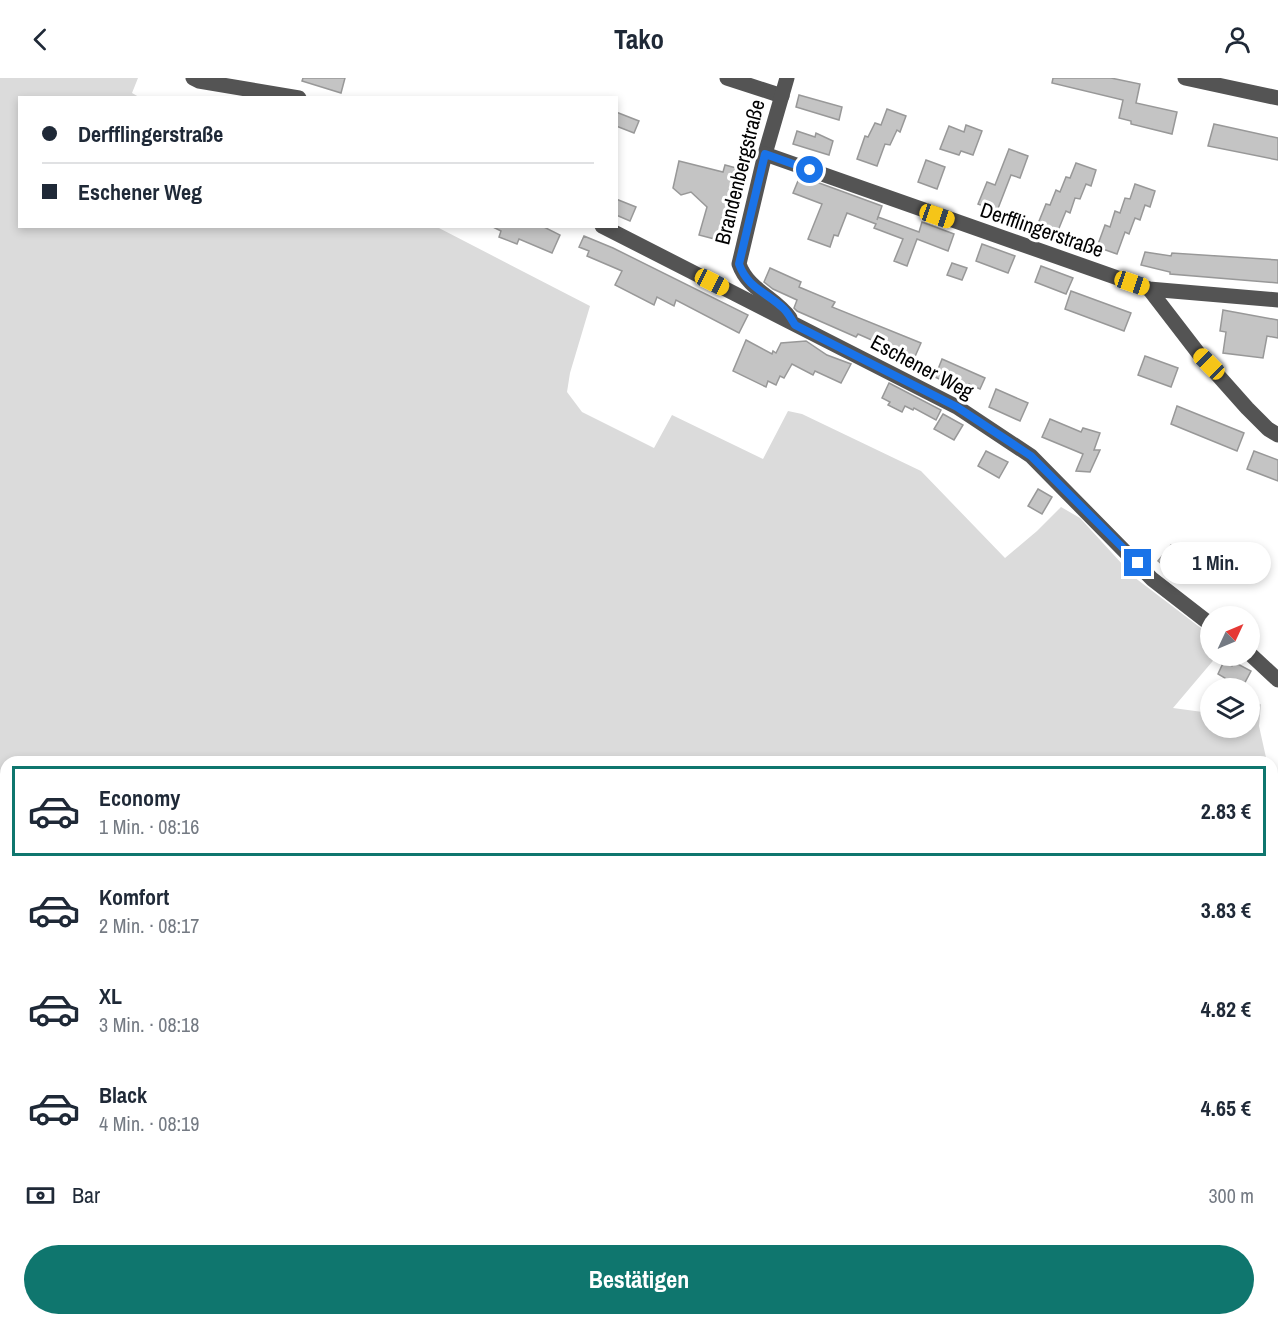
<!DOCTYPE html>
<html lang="de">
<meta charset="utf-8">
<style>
body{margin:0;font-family:"Archivo Narrow",sans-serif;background:#f2f2f3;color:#1f2937;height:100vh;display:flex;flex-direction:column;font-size:22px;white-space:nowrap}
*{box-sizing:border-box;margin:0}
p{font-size:20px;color:#747a83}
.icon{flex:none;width:33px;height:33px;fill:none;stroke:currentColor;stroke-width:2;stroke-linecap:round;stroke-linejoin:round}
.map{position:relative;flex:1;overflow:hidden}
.details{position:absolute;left:0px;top:678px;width:1278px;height:570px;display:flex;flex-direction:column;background:#fff;border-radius:18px 18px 0 0;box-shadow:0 3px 9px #0003}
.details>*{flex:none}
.guide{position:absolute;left:18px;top:18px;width:600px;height:132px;border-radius:0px;box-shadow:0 3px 9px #0003;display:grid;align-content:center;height:132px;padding:0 24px;background:#fff}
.needle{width:39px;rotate:46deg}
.fabs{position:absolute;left:1200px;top:528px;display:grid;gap:12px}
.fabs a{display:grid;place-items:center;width:60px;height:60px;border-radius:50%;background:#fff;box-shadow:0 3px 9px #0003;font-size:30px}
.end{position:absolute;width:27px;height:27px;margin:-14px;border:8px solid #1a73e8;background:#fff;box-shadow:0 0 0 3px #fff}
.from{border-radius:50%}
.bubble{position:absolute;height:42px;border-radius:21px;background:#fff;box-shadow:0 3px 9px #0003;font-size:20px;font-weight:700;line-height:42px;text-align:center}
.car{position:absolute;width:18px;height:36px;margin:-18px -9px;border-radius:8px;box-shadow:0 0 4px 2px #0007;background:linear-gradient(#f5c518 24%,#345 0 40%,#f5c518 0 76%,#345 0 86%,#f5c518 0)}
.guide b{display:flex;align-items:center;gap:21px;height:57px;font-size:22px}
.guide b+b{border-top:2px solid #e0e1e3}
.guide i{width:15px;height:15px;background:#1f2937}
ul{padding:10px 0 0;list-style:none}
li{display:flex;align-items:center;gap:18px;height:90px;margin:0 12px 9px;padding:0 12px;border:3px solid transparent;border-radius:0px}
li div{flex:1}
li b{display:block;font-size:22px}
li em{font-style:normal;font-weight:700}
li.active{border-color:#0f766e}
li>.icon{width:54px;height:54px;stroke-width:1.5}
.pay{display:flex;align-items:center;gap:15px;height:66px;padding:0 24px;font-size:22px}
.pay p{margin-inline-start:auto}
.button{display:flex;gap:12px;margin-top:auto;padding:12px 24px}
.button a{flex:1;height:69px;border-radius:36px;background:#0f766e;color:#fff;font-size:24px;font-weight:700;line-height:69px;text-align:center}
header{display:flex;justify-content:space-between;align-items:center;height:78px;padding:0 24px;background:#fff;font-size:27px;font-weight:700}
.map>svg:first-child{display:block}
.green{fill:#dbdbdb}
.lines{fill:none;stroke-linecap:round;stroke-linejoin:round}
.stream{stroke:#a2a2a2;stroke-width:4.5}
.building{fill:#c4c4c4;stroke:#989898;stroke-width:1.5}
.minor{stroke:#545454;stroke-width:15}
.route{stroke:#1a73e8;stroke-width:8}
.labels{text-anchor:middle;stroke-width:6;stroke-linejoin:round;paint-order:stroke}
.street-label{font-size:21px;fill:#000;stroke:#fff}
</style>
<header><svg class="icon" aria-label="back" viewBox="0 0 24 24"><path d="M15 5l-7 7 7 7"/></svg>Tako<svg class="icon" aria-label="person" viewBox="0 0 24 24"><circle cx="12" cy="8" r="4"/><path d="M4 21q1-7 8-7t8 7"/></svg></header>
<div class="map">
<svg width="1278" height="1248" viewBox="0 0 1278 1248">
<rect width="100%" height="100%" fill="#fff"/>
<!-- green -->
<path class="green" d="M0,0h138l-6,15 7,4 -119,1v128l417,1 153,79 -20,67 -3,19 15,20 72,36 18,-33 91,44 25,-48 14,3 119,57 84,87 32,-27 24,-24 19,11 54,59 76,58v21h7l-44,52 37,5v15h40v-21l11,-3 -2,22 8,36h-1261v558h1266v-548l6,7v547h-1278z"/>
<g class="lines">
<!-- stream -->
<path class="stream" d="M1272,827l6,-2"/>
</g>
<!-- building -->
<g class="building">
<path d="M303,0h42l-4,15 -39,-12z"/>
<path d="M1053,0h58l29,6 -4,19 41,9 -5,22 -41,-10v-3l-12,-3 4,-18 -71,-17z"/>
<path d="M799,17l43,12 -3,13 -43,-13z"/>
<path d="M887,31l19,7 -6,16 -3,-2 -7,15 -5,-1 -8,22 -20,-7 8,-23 3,1 7,-14 6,2z"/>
<path d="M616,34l23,9 -5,12 -18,-7z"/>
<path d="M1214,46l64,14v22l-70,-14z"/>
<path d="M966,47l16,6 -9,24 -12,-4 -2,4 -19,-6 9,-23 15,6z"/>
<path d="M797,53l18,6 1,-4 17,8 -4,14 -36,-11z"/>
<path d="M1009,71l19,7 -8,22 -9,-3 -14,36 -19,-7 9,-22 8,3z"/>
<path d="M926,82l19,7 -8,22 -19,-7z"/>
<path d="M679,83l44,11 2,-7 15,4 -8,31h6l-12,42 -27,-7 8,-28 -16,-15 -10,3 -8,-7z"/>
<path d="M1076,85l20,7 -5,16 -5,-2 -6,15 -5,-1 -5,15 -4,-2 -9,22 -20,-7 9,-22 4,1 6,-15 4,2 6,-15 4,1z"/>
<path d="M800,98l82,30 -5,14 1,-3 41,15 3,-10 32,12 -6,17 -31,-12 -10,27 -13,-5 9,-22 -29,-11 2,-4 -29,-11 -9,23 -4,-1 -4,12 -22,-8 14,-35 -29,-11z"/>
<path d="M1135,106l20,7 -5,16 -5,-2 -5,15 -5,-2 -6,16 -4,-2 -8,22 -20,-7 8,-22 5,2 5,-16 5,2 5,-15 5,1z"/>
<path d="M616,121l20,8 -6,14 -14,-6z"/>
<path d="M491,148h51l18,9 -8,18 -33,-14 -2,5 -18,-7 2,-6z"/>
<path d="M584,158l29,12 135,67 -9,18 -63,-33 -2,6 -17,-9 -3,8 -39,-20 7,-14 -35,-15 2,-5 -10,-4z"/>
<path d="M982,166l33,12 -7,17 -32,-12z"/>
<path d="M1145,174l26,4 1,-3 106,7v23l-108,-9v-2l-29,-7z"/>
<path d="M952,185l15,5 -5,12 -15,-5z"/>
<path d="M1041,188l32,12 -7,16 -31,-12z"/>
<path d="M770,190l31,14 -2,5 36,15 -3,5 89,36 -8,18 -31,-13 1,-3 -25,-11 -2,3 -59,-26 -3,-3 3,-8 -24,-11 -9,-7z"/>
<path d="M1071,213l60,22 -7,18 -59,-22z"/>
<path d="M1223,232l55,10v18l-11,-2 -4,22 -40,-5 3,-21 -6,-1z"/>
<path d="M746,262l26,14 1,-3 3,2 5,-10 25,-2 21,14 24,9 -10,19 -26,-12 -2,4 -21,-11 -8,14 -4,-2 -4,9 -8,-4 -2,6 -33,-16z"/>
<path d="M1145,278l33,12 -7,19 -33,-12z"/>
<path d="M942,281l43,19 -5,11 -11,-5 -3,7 -31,-14z"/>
<path d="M889,305l52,27 -5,10 -22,-12 -1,2 -8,-4 -3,6 -14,-7 2,-3 -8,-4z"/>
<path d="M996,311l32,14 -8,18 -31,-14z"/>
<path d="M1177,328l67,27 -7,18 -66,-27z"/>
<path d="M943,336l20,11 -9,15 -20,-11z"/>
<path d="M1050,341l31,13 2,-4 17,5 -6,17h6l-10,22 -14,-1 7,-17 -41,-17z"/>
<path d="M986,373l22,11 -9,16 -21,-12z"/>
<path d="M1254,373l24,9v21l-31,-12z"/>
<path d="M1038,411l14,8 -10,17 -14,-8z"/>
<path d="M1171,467l27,21 -14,17 -26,-22z"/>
<path d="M1224,583l8,5 2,-4 17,9 -9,17 -18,-7 1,-3 -7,-4z"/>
</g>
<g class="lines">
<!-- minor -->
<g class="minor">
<path d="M193,0l6,3 100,17"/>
<path d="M727,0l55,18"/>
<path d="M787,0l-22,76 -26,110c9,26 36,33 51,54"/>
<path d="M1185,0l93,20"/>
<path d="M765,76l384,135 129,11"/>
<path d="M602,148l355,181 74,49 121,123 58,45"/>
<path d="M1149,211l50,65 48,54 21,21 10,6"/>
<path d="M1250,576l28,26"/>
</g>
</g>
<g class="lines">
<!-- route -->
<path class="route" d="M810,92l-45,-16 -26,110c9,25 28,28 45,45 4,4 8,11 11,16l162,82 74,49 107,107"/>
</g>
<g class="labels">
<!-- street labels -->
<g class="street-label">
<text transform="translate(740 94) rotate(-76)" y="7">Brandenbergstraße</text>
<text transform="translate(1042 152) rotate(19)" y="7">Derfflingerstraße</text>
<text transform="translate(922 289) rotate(28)" y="7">Eschener Weg</text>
</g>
</g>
</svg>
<div class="fabs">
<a><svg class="needle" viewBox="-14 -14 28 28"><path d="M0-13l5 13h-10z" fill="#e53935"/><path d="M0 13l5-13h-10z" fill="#747a83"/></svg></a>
<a><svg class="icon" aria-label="layers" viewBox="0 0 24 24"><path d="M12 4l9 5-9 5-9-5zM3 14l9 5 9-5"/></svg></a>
</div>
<i class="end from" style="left:810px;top:92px"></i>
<i class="end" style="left:1138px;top:485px"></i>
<div class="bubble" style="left:1160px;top:464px;width:111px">1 Min.</div>
<i class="car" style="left:937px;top:138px;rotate:109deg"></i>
<i class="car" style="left:712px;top:204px;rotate:117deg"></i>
<i class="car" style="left:1132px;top:205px;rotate:109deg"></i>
<i class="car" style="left:1209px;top:286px;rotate:315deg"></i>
<div class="guide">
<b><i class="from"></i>Derfflingerstraße</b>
<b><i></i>Eschener Weg</b>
</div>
<section class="details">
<ul>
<li class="active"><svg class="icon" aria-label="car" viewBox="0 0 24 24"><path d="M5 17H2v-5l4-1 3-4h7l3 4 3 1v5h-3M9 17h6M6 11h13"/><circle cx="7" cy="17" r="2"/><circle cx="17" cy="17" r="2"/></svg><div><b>Economy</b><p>1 Min. · 08:16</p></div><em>2.83 €</em></li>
<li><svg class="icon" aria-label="car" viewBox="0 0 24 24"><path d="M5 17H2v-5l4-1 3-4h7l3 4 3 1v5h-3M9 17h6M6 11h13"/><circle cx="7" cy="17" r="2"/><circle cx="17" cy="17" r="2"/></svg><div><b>Komfort</b><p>2 Min. · 08:17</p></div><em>3.83 €</em></li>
<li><svg class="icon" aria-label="car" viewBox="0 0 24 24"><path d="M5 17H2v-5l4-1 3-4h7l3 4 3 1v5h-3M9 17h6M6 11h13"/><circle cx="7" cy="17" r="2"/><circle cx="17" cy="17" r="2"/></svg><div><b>XL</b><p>3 Min. · 08:18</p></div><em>4.82 €</em></li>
<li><svg class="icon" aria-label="car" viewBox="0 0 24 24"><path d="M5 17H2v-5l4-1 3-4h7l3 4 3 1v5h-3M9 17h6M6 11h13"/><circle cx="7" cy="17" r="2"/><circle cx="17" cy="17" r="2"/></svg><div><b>Black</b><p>4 Min. · 08:19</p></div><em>4.65 €</em></li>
</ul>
<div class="pay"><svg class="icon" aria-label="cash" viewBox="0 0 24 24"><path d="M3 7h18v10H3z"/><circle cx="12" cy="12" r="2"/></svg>Bar<p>300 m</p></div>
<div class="button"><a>Bestätigen</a></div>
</section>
</div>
